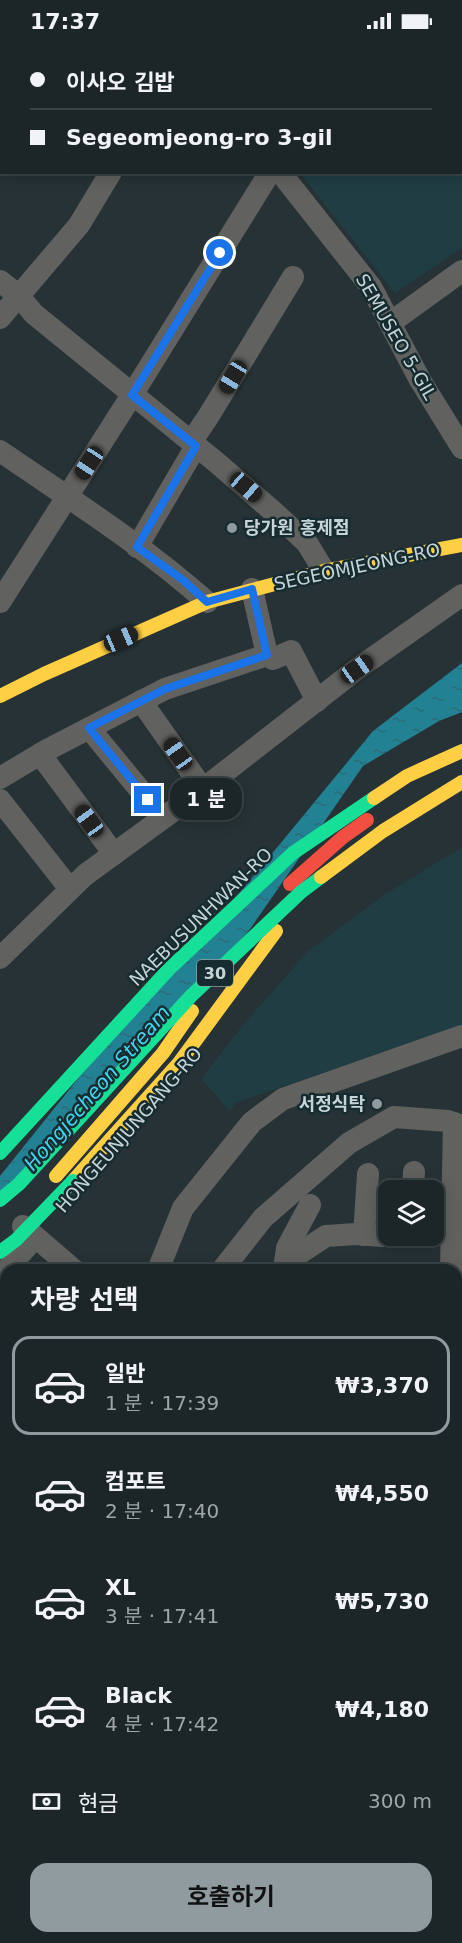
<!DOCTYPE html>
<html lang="ko">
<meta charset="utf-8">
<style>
body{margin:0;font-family:"DejaVu Sans","Noto Sans KR",sans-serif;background:#293234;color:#f1f3f6;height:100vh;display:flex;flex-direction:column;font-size:22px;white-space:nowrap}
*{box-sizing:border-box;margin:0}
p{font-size:20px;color:#a0a5a8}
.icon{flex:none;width:33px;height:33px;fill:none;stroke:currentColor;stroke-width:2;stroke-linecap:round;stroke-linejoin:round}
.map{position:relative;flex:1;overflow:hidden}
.sheet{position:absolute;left:0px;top:1222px;width:462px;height:680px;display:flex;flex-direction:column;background:#1c2628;border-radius:18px 18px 0 0;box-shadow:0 3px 15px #0003,0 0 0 2px #3a4345}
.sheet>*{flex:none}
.top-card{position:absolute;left:0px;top:0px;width:462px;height:132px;box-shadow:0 3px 15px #0003,0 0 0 2px #3a4345;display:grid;align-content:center;height:132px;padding:0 30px;background:#1c2628}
.controls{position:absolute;left:378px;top:1138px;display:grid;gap:12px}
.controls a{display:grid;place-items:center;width:66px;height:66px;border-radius:12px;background:#1c2628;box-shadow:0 3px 15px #0003,0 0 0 2px #3a4345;font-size:30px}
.end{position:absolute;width:27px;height:27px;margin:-14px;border:8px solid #1a73e8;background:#fff;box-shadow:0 0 0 3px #fff}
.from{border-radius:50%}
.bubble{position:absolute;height:42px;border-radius:18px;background:#1c2628;box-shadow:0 3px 15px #0003,0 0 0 2px #3a4345;font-size:20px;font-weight:700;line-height:42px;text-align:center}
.car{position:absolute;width:18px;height:36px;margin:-18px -9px;border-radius:8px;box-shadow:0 0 4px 2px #0007;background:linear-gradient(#222 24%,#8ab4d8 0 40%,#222 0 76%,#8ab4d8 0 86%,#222 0)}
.top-card b{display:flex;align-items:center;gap:21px;height:57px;font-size:22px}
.top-card b+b{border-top:2px solid #3a4345}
.top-card i{width:15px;height:15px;background:#f1f3f6}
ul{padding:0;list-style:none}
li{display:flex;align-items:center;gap:18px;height:99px;margin:0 12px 9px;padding:0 18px;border:3px solid transparent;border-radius:18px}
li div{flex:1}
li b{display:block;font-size:22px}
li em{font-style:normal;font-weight:700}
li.selected{border-color:#8f9b9e}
li>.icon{width:54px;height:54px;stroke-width:1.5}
h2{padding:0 30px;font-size:27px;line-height:72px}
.pay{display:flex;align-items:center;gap:15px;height:66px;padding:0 30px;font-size:22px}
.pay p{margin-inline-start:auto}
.cta{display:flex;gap:12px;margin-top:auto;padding:12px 30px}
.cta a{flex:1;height:69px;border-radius:18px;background:#8f9b9e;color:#111;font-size:24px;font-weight:700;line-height:69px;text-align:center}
.status{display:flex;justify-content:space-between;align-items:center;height:42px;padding:0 30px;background:#1c2628;direction:ltr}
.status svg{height:16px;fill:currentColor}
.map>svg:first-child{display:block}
.built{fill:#203d44}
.water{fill:url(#water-ripples)}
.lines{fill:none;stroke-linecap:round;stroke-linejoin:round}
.street{stroke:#61615f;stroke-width:22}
.fast{stroke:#16e098;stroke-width:14}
.slow{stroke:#ffcf43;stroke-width:14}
.jam{stroke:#f24e42;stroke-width:14}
.fast-bridge{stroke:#16e098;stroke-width:14}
.slow-bridge{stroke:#ffcf43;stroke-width:14}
.route{stroke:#1a73e8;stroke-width:8}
.poi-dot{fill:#8f9b9e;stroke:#162c31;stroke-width:2}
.labels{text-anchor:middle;stroke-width:5;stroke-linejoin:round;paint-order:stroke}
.shield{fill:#162c31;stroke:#92a2a5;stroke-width:1.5}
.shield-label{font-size:16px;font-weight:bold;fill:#c7d4d7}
.street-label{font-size:18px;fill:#c7d4d7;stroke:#162c31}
.poi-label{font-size:18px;font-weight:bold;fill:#c7d4d7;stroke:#162c31;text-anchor:start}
.water-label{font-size:20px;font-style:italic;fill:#44d3ee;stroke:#162c31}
</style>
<div class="status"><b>17:37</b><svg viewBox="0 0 49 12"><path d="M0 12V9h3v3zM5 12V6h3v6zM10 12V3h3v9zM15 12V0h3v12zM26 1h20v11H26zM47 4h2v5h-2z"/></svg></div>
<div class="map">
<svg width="462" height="1901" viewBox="0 0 462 1901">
<defs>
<pattern id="water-ripples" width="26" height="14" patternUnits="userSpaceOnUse" patternTransform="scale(1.5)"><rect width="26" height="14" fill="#228294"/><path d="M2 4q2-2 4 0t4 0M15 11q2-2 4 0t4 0" fill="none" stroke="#2b6b77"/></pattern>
</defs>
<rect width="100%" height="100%" fill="#263235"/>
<!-- built -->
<g class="built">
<path d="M344,0h118v206l-67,45 -95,-120 160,-1v-128l-120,-1z"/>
<path d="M462,805v178l-227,78 -5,8 -29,-32 42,-54 65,-74 76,-56z"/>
</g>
<!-- water -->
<path class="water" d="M462,621v49l-23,9 -76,45 -115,166 -248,268v-24l77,-96 170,-196 126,-153z"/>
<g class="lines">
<!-- street -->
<g class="street">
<path d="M190,2l1,-2"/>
<path d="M280,130l91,115 49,93 42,68"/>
<path d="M0,239l18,14 16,19 182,148 59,51 32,30 17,28"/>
<path d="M0,276l79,-93 32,-53"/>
<path d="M390,281l72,-52"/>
<path d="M191,400l17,-25 85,-140"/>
<path d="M0,409c70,48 143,94 207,151"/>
<path d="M137,505l59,-101"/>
<path d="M0,560l132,-207 138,-223"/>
<path d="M267,613l6,4 18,-8 26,50"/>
<path d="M141,659l62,88"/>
<path d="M89,686l74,90"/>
<path d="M40,712l74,100"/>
<path d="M0,736l47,-28 118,-61 102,-34 -15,-66"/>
<path d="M0,758l70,89"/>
<path d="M0,916l85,-83 118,-86 154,-120 105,-74"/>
<path d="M413,1149l1,-19"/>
<path d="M23,1184l51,44"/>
<path d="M364,1193l4,-61"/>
<path d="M284,1227l3,-21 23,-43"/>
<path d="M158,1228l25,-62 69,-86 31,-23 179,-63"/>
<path d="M222,1228l41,-52 86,-75 45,-26 54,4 14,5"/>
<path d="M285,1228l15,-17 26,-17 30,-2 26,2 6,-2"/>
<path d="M451,1228l3,-147"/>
<path d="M0,1235l31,-35"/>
<path d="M456,1302l6,14"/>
<path d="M0,1307l6,3"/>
<path d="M456,1388l5,1 1,-20"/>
<path d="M0,1404l6,3"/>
<path d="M0,1494l6,1"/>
<path d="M456,1504l6,9"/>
<path d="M456,1576l6,-49"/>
<path d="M0,1603l6,-1"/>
<path d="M0,1685l6,-13"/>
<path d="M0,1825l6,2"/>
<path d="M456,1887l6,1"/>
<path d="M106,1896l3,5"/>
<path d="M163,1896l5,5"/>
<path d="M333,1901l1,-5"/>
<path d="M401,1901l1,-5"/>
</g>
<!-- fast -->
<path class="fast" d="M0,1111l169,-184 124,-116 81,-55"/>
<!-- slow -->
<g class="slow">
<path d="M0,654l44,-22 163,-72 117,-31 138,-26"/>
<path d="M374,756l33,-22 55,-25"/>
<path d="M56,1134l107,-123 29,-42"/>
<path d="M73,1139l106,-118 97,-132"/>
</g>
<!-- jam -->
<path class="jam" d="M290,842l53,-47 24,-17"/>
<!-- fast-bridge -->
<g class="fast-bridge">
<path d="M0,1158l19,-16 172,-188 110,-104 20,-15"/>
<path d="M0,1210l16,-12 57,-59"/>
</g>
<!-- slow-bridge -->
<path class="slow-bridge" d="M321,835l62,-46 79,-49"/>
</g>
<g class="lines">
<!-- route -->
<path class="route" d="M148,758l-59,-72 76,-39 102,-34 -15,-66 -45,13 -24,-22 -46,-33 59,-101 -64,-51 88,-142"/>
</g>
<!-- markers -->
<g class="poi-dot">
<circle cx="232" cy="486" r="6"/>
<circle cx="377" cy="1062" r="6"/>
</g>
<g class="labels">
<!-- shield labels -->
<rect class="shield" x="197" y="918" width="36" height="26" rx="4.5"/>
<g class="shield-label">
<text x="215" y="937">30</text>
</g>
<!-- street labels -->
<g class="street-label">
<text transform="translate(396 295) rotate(60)" y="6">SEMUSEO 5-GIL</text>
<text transform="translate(357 525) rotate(-12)" y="6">SEGEOMJEONG-RO</text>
<text transform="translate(201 875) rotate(-44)" y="6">NAEBUSUNHWAN-RO</text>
<text transform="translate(129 1088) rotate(-49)" y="6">HONGEUNJUNGANG-RO</text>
</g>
<!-- poi labels -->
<g class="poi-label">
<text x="244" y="492">당가원 홍제점</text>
<text x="365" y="1068" text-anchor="end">서정식탁</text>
</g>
<!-- water labels -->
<g class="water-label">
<text transform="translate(97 1046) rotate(-49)" y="7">Hongjecheon Stream</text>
</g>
</g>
</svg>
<div class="controls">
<a><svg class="icon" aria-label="layers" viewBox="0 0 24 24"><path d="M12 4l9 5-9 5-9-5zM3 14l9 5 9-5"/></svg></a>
</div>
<i class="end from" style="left:220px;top:211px"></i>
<i class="end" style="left:148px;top:758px"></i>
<div class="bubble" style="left:170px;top:736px;width:72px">1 분</div>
<i class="car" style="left:233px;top:335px;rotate:211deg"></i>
<i class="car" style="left:89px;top:421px;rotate:213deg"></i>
<i class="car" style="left:246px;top:445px;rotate:131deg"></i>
<i class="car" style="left:121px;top:597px;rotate:67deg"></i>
<i class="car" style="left:357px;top:627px;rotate:55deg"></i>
<i class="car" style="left:178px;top:712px;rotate:325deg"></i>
<i class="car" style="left:89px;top:779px;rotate:324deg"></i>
<div class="top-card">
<b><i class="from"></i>이사오 김밥</b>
<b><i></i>Segeomjeong-ro 3-gil</b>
</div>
<section class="sheet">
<h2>차량 선택</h2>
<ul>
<li class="selected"><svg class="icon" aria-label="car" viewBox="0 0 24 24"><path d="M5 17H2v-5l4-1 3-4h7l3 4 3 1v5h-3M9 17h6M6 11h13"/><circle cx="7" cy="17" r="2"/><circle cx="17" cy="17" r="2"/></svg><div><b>일반</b><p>1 분 · 17:39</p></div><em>₩3,370</em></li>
<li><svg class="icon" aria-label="car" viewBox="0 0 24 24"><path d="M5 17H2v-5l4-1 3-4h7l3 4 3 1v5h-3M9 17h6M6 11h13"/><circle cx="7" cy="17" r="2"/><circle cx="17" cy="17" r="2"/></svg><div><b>컴포트</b><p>2 분 · 17:40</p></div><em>₩4,550</em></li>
<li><svg class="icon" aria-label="car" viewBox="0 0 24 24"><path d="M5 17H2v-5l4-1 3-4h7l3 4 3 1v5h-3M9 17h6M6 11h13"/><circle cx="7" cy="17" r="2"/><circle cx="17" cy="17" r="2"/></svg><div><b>XL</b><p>3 분 · 17:41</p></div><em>₩5,730</em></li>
<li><svg class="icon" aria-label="car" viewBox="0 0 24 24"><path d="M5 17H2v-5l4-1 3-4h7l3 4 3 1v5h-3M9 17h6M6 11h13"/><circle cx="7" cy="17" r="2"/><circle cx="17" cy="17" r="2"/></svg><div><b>Black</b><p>4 분 · 17:42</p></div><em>₩4,180</em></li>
</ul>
<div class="pay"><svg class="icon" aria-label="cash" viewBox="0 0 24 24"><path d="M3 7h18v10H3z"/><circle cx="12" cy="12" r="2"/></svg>현금<p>300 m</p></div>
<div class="cta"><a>호출하기</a></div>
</section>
</div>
